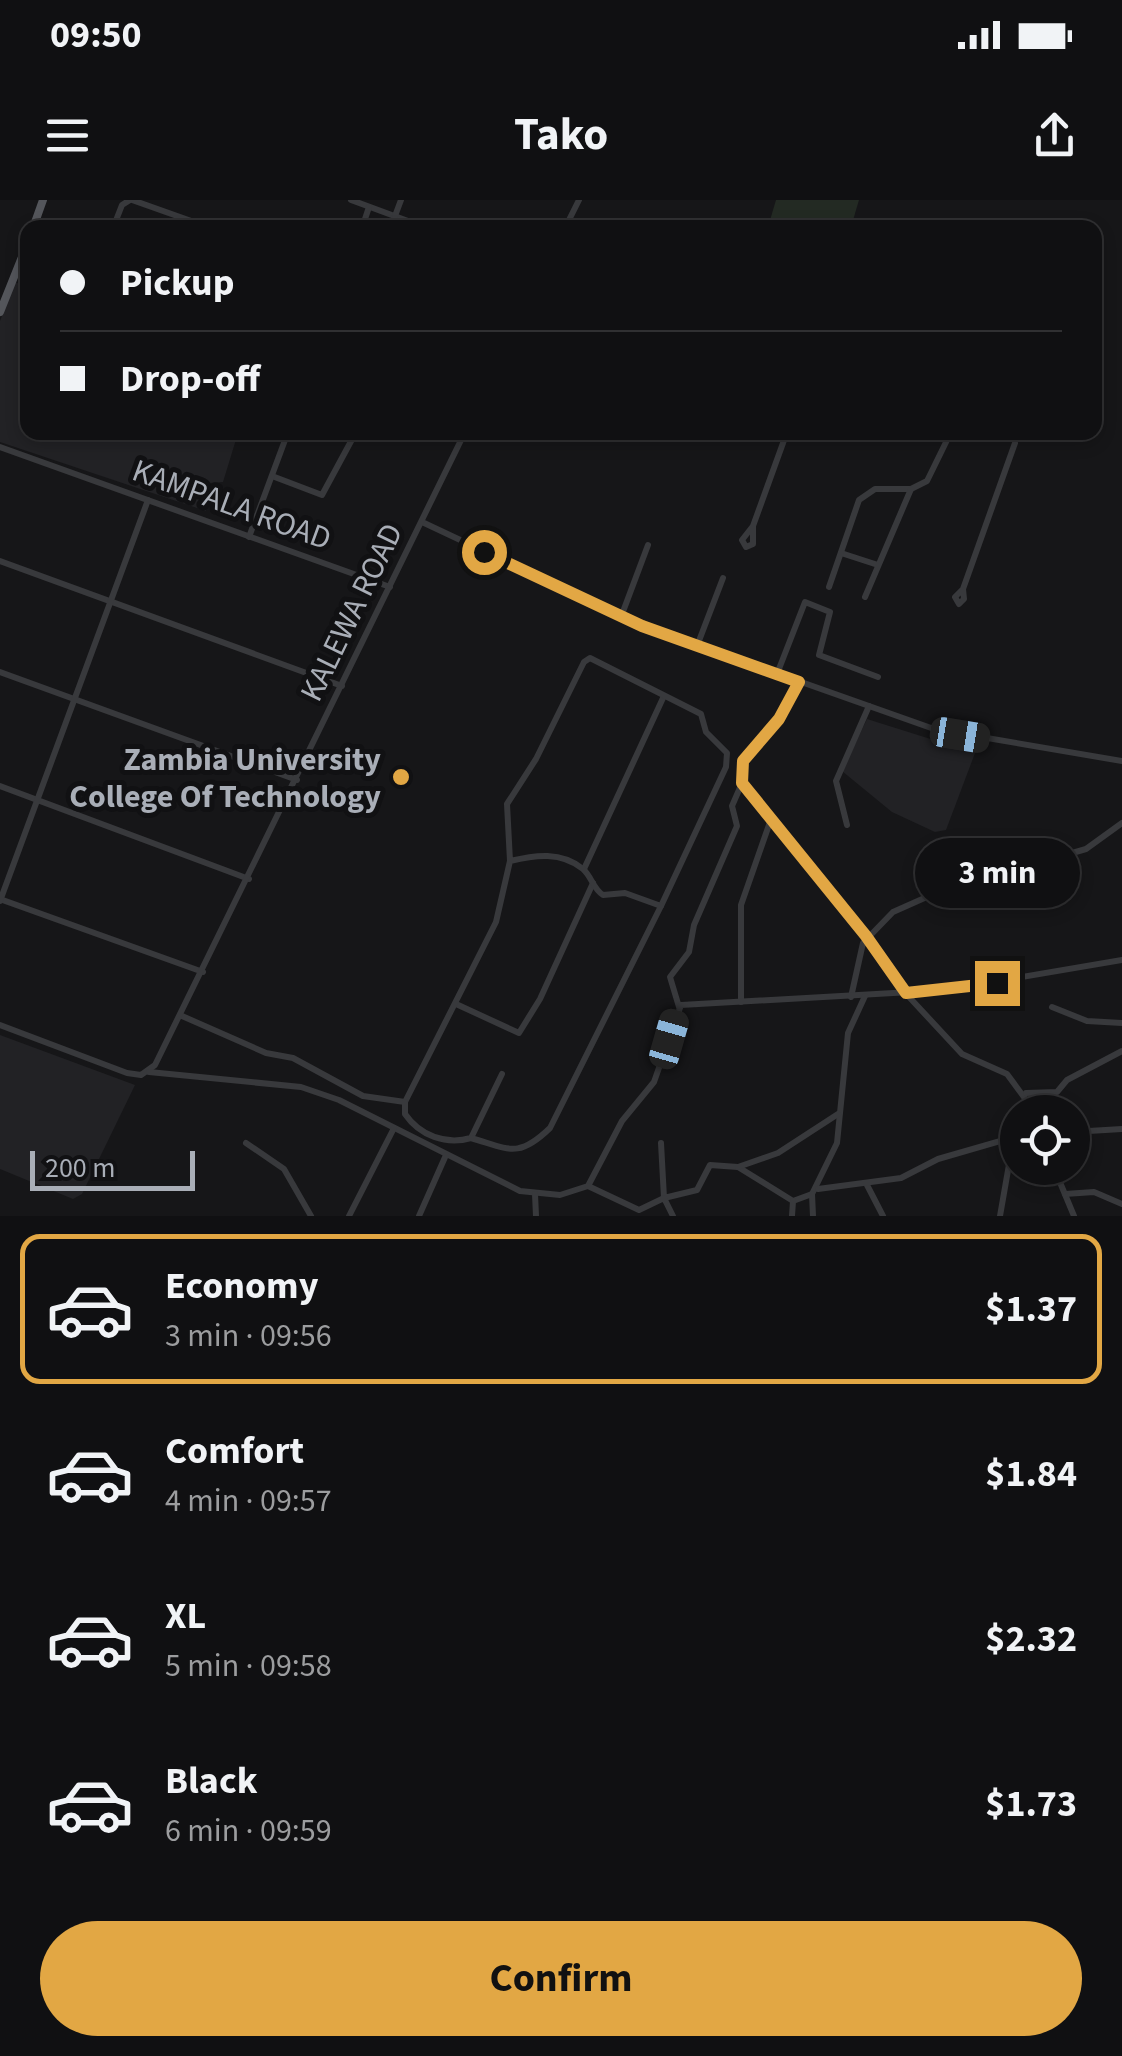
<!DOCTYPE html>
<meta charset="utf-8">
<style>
body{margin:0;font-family:"Source Sans 3",sans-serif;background:#19191b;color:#f1f3f6;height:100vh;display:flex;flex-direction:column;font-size:38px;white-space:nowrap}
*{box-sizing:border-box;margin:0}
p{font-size:32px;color:#9c9d9f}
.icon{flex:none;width:55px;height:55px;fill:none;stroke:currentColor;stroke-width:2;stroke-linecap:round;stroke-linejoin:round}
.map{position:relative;height:1016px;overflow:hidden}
.sheet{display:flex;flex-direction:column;background:#101012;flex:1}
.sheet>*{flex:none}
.guide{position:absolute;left:20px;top:20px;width:1082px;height:220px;border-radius:20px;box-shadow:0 5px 15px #0003,0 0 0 2px #303032;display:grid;align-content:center;height:220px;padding:0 40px;background:#101012}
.fabs{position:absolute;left:1000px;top:895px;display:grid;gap:20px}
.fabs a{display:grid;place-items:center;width:90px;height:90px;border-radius:50%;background:#101012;box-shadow:0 5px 15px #0003,0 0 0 2px #303032;font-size:50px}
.scale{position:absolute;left:30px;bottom:25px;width:165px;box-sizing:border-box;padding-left:10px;border:5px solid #a9aeb7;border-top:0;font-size:28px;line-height:35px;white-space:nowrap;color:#a9aeb7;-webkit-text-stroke:8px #111113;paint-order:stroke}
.end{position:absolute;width:45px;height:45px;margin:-22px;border:12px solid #e2a744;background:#111;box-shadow:0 0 0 5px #111}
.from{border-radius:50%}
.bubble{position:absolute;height:70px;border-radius:35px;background:#101012;box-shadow:0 5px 15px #0003,0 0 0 2px #303032;font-size:32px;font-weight:700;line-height:70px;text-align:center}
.car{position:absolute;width:30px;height:60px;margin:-30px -15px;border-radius:12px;box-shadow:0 0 8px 2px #0007;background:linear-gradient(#222 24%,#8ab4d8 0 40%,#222 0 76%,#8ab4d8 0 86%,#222 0)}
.guide b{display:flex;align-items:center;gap:35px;height:95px;font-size:38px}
.guide b+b{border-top:2px solid #303032}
.guide i{width:25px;height:25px;background:#f1f3f6}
ul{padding:18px 0 0;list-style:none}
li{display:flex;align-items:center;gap:30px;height:150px;margin:0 20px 15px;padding:0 20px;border:5px solid transparent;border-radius:20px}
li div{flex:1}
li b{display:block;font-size:38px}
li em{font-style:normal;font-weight:700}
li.selected{border-color:#e2a744}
li>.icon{width:90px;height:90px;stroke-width:1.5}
.action{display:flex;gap:20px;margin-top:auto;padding:20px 40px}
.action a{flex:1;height:115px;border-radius:60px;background:#e2a744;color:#111;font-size:40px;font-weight:700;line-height:115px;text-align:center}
.status{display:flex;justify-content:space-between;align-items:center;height:70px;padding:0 50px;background:#101012;direction:ltr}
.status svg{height:28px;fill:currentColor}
header{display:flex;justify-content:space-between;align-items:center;height:130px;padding:0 40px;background:#101012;font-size:45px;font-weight:700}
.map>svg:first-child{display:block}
.built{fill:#222225}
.green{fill:#232a23}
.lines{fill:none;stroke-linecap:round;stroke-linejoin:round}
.minor{stroke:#38393c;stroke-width:6}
.major{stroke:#54565b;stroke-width:8}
.route{stroke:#e2a744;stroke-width:12}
.poi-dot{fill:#e2a744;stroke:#111113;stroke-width:4}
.labels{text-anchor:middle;stroke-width:10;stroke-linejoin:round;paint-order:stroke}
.street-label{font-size:32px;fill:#a9aeb7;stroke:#111113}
.poi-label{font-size:32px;font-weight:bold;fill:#a9aeb7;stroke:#111113;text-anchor:end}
</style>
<div class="status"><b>09:50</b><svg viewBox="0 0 49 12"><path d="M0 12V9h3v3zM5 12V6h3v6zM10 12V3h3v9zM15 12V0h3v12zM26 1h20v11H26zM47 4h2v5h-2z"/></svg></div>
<header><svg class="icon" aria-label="menu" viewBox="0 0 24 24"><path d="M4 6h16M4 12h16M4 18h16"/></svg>Tako<svg class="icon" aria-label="share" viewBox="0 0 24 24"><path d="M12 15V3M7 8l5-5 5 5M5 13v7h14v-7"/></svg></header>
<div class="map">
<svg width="1122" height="1016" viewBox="0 0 1122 1016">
<rect width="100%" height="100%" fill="#161618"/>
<!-- built -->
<g class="built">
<path d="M15,82l12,5 1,145 210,1 -15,49 -13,1 -4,28 -206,-69v-121z"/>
<path d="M867,519l108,34 -29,77 -11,2 -43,-20 -50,-41z"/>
<path d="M0,835l135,50 -53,109 -9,5 -73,-30z"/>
</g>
<!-- green -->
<path class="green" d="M776,0h83l-8,27h-83z"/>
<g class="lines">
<!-- minor -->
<g class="minor">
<path d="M132,0l79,28"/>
<path d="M351,0l76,28"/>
<path d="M395,16l6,-16"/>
<path d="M113,28l9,-23 8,-5"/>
<path d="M362,28l7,-21"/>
<path d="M565,28l14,-28"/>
<path d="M0,247l390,140"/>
<path d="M272,276l50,19 34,-63"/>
<path d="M422,322l221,104 291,103 188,32"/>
<path d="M753,326l-11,14 4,7 7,-3v-18l34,-94"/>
<path d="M249,337l39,-105"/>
<path d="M841,353l37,12"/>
<path d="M0,361l342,125"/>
<path d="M829,387l30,-87 16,-11h36l16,-8 24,-49"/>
<path d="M963,389l-8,8 4,7 5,-5 -1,-10 52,-146"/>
<path d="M865,397l46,-108"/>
<path d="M621,417l27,-72"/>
<path d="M697,446l26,-68"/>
<path d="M0,472l297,108"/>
<path d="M777,474l28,-72 25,10 -11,43 59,22"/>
<path d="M799,482l-20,37 -36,42 -1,22 124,153 31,48 65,70 45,20 28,38"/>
<path d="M0,586l249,93"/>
<path d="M847,625l-11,-44 33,-75"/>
<path d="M584,669l79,-171"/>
<path d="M0,699l203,73"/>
<path d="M0,701l148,-401"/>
<path d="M851,797l12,-54 30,-31 45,-20 148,-43 36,-26"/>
<path d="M741,802v-97l29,-83"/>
<path d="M456,804l63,29 21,-34 53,-116"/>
<path d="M679,807l-9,-30 19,-25 5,-27 43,-99 -5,-20 10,-23"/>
<path d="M1052,807l35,14 35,2"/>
<path d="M182,816l84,37 27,5 70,38 42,6 91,-180 14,-61 -3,-57 29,-45 48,-97 6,-4 111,56 5,18 21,21 -1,14 -65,139 -36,-13 -22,2c-10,-6 -11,-18 -20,-26 -22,-18 -48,-14 -73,-8"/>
<path d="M0,825l127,48 14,2 14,-10 310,-633"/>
<path d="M149,872l152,15 38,13 181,91 40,4 28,-9 34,-65 32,-39 27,-77 265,-15 176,-30"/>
<path d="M1026,893l31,-1 10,-12 55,-29"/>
<path d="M405,902v12c15,22 41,31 66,24l31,-64"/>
<path d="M1072,932l50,-3"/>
<path d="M471,938c38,11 47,21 79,-10l111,-222"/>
<path d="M246,943l38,26 27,47"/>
<path d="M661,943l3,55 33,-8 13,-25 28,2 55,34 19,-7 25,-51 11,-110 17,-37"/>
<path d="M738,967l40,-14 60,-39"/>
<path d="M1054,968l20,48"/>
<path d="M867,985l16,31"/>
<path d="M588,986l51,24 25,-12 9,18"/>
<path d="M818,989l83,-11 37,-19 80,-23"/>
<path d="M535,994l1,22"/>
<path d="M812,994l1,22"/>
<path d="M1065,994l29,-2 28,12"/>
<path d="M349,1016l45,-88"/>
<path d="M419,1016l27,-61"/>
<path d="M792,1016l1,-15"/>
<path d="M1000,1016l14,-80"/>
</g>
<!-- major -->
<g class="major">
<path d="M33,28l10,-28"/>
<path d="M0,112l28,-70"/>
</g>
</g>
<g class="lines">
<!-- route -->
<path class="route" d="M484,352l158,74 157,56 -20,37 -36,42 -1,22 124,153 40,57 91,-10"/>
</g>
<!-- markers -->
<circle class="poi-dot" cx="401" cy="577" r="10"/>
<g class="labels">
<!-- street labels -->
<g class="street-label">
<text transform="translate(232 304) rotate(20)" y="11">KAMPALA ROAD</text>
<text transform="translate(351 412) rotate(-64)" y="11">KALEWA ROAD</text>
</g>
<!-- poi labels -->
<g class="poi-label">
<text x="381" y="570">Zambia University<tspan x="381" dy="37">College Of Technology</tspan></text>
</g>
</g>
</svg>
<div class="fabs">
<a><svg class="icon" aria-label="locate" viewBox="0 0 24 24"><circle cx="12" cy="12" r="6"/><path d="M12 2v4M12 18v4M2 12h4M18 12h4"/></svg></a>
</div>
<div class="scale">200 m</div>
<i class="end from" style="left:484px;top:352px"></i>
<i class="end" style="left:997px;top:783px"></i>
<div class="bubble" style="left:915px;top:638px;width:165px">3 min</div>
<i class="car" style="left:960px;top:535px;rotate:99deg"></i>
<i class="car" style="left:669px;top:839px;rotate:16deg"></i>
<div class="guide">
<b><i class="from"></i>Pickup</b>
<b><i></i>Drop-off</b>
</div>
</div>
<section class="sheet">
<ul>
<li class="selected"><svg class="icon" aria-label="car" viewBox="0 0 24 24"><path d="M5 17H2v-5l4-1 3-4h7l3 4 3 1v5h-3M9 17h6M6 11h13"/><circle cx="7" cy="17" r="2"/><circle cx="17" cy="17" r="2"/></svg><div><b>Economy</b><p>3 min · 09:56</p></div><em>$1.37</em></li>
<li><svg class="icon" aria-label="car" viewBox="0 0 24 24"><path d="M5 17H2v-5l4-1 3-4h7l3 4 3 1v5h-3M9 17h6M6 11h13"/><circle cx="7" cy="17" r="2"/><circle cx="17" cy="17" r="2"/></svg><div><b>Comfort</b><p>4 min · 09:57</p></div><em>$1.84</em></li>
<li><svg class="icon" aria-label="car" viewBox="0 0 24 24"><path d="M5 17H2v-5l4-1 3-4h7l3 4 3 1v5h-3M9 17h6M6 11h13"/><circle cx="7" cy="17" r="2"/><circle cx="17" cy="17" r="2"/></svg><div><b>XL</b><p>5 min · 09:58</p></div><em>$2.32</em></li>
<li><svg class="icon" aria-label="car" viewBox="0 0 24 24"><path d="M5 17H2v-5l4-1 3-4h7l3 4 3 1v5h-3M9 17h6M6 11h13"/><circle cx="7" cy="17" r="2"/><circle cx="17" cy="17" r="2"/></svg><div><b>Black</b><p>6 min · 09:59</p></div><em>$1.73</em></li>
</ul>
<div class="action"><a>Confirm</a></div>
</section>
